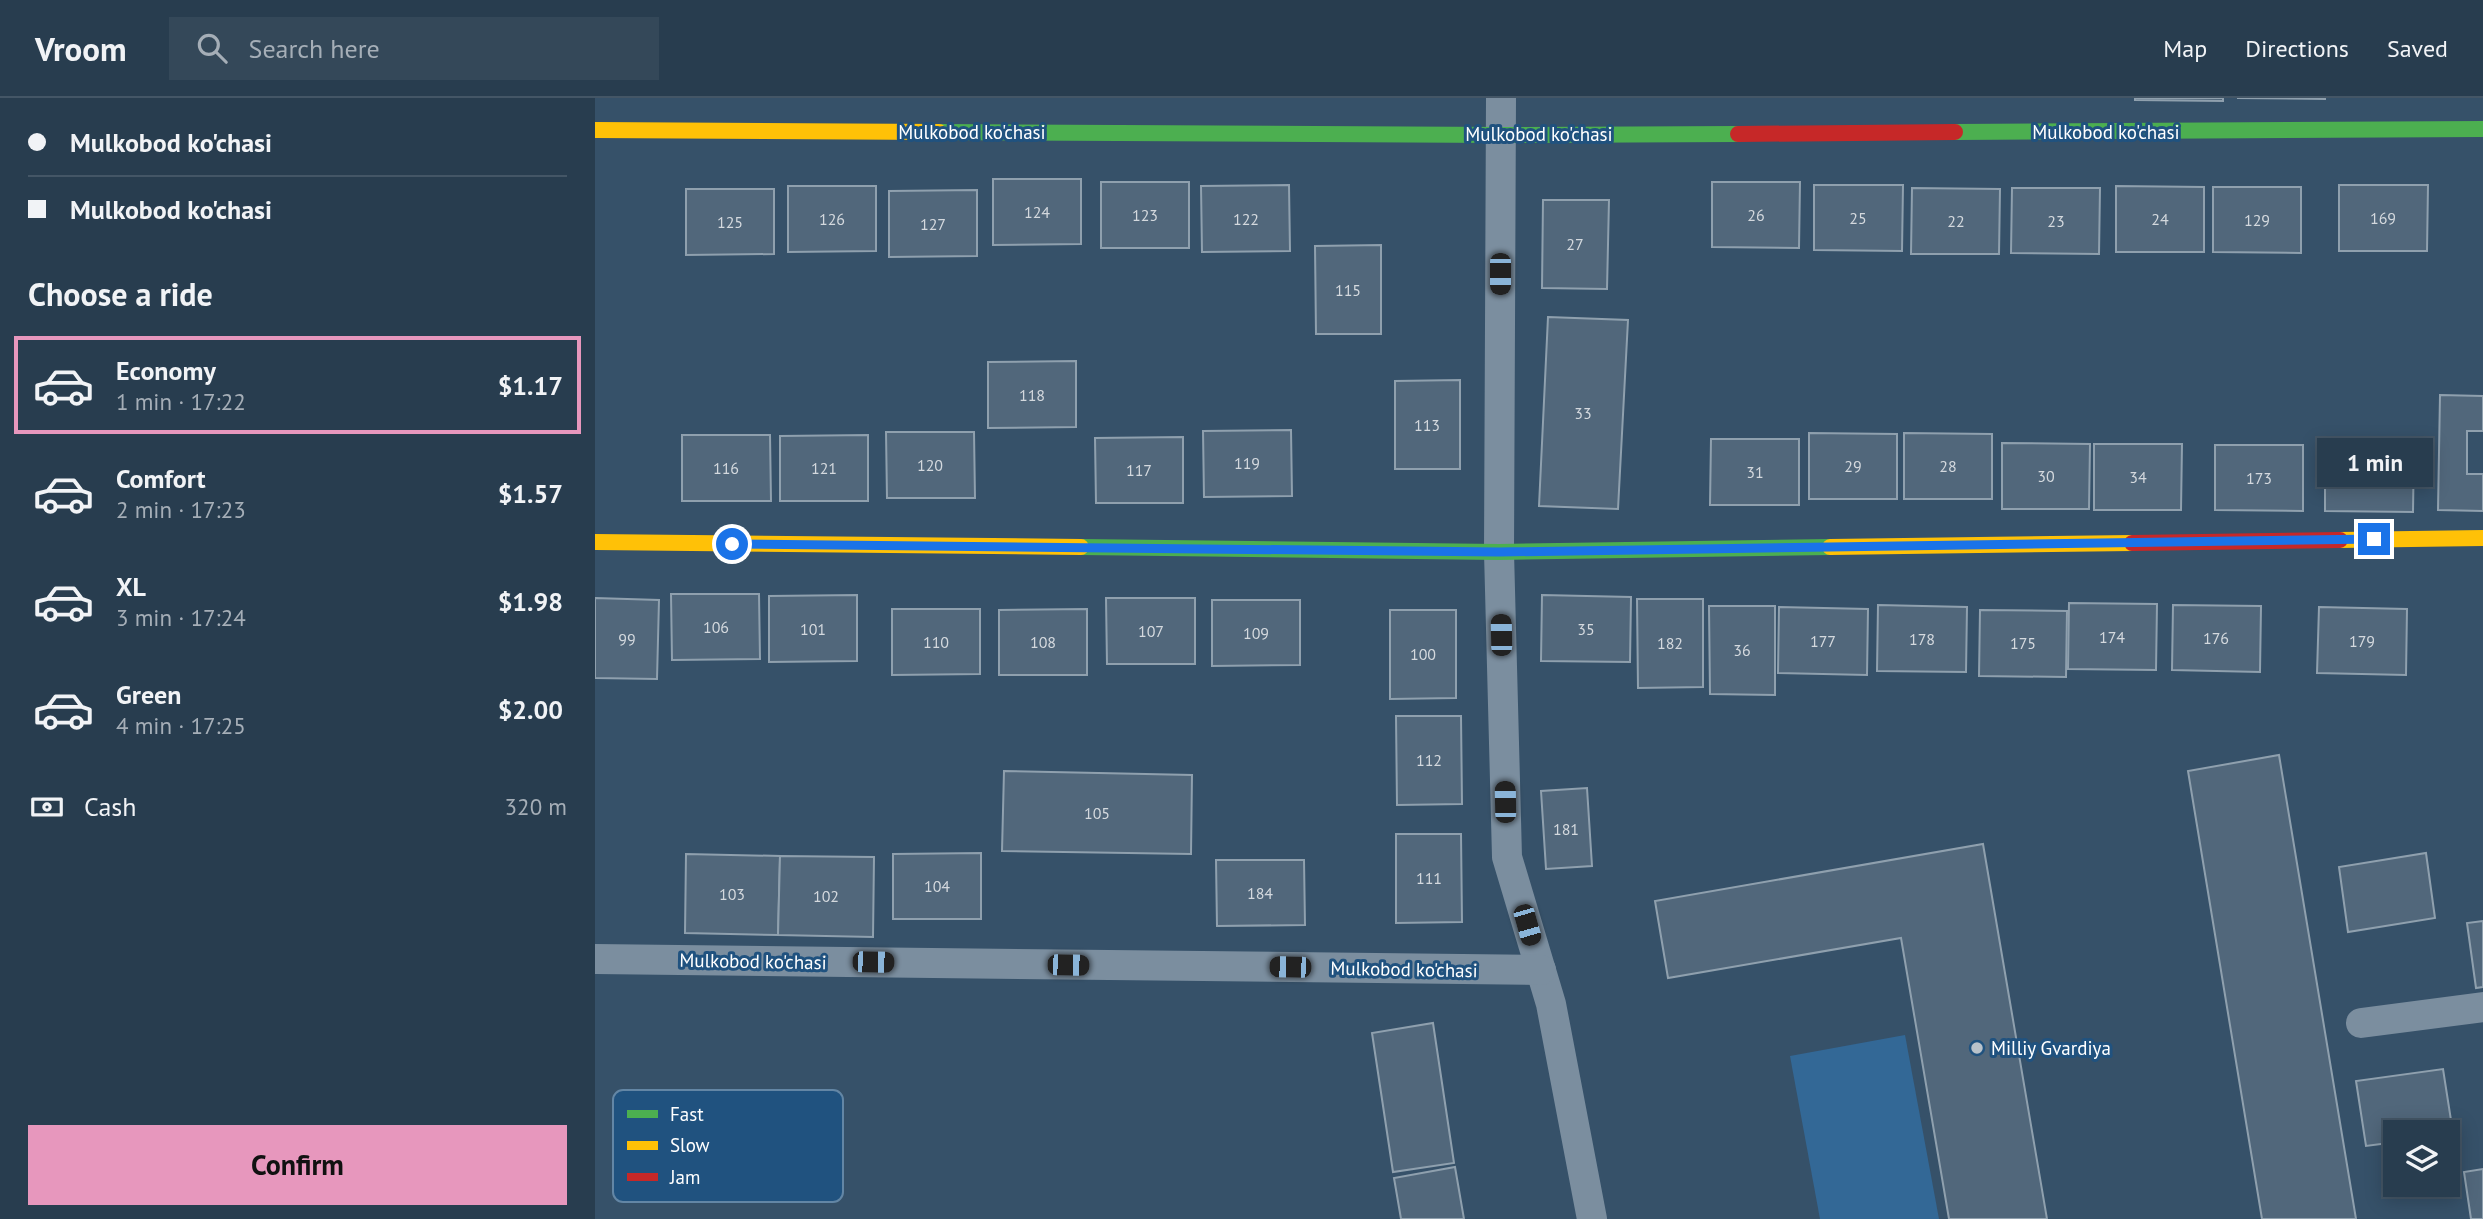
<!DOCTYPE html>
<meta charset="utf-8">
<style>
body{margin:0;font-family:"PT Sans",sans-serif;background:#344859;color:#f1f3f6;height:100vh;display:flex;flex-direction:column;font-size:26px;white-space:nowrap}
*{box-sizing:border-box;margin:0}
p{font-size:23px;color:#a5aeb7}
.icon{flex:none;width:38px;height:38px;fill:none;stroke:currentColor;stroke-width:2;stroke-linecap:round;stroke-linejoin:round}
.map{position:relative;flex:1;overflow:hidden}
.details{display:flex;flex-direction:column;background:#283d4f;width:595px}
.details>*{flex:none}
.hud{display:grid;align-content:center;height:154px;padding:0 28px;background:#283d4f}
.fabs{position:absolute;left:1788px;top:1022px;display:grid;gap:14px}
.fabs a{display:grid;place-items:center;width:77px;height:77px;border-radius:0px;background:#283d4f;box-shadow:0 4px 18px #0003,0 0 0 2px #445666;font-size:35px}
.end{position:absolute;width:32px;height:32px;margin:-16px;border:9px solid #1a73e8;background:#fff;box-shadow:0 0 0 4px #fff}
.from{border-radius:50%}
.bubble{position:absolute;height:49px;border-radius:0px;background:#283d4f;box-shadow:0 4px 18px #0003,0 0 0 2px #445666;font-size:23px;font-weight:800;line-height:49px;text-align:center}
.car{position:absolute;width:21px;height:42px;margin:-21px -10px;border-radius:9px;box-shadow:0 0 5px 2px #0007;background:linear-gradient(#222 24%,#8ab4d8 0 40%,#222 0 76%,#8ab4d8 0 86%,#222 0)}
.hud b{display:flex;align-items:center;gap:24px;height:66px;font-size:26px}
.hud b+b{border-top:2px solid #445666}
.hud i{width:18px;height:18px;background:#f1f3f6}
ul{padding:0;list-style:none}
li{display:flex;align-items:center;gap:21px;height:98px;margin:0 14px 10px;padding:0 14px;border:4px solid transparent;border-radius:0px}
li div{flex:1}
li b{display:block;font-size:26px}
li em{font-style:normal;font-weight:800}
li.on{border-color:#e797bd}
li>.icon{width:63px;height:63px;stroke-width:1.5}
h2{padding:0 28px;font-size:32px;line-height:84px}
.pay{display:flex;align-items:center;gap:18px;height:77px;padding:0 28px;font-size:26px}
.pay p{margin-inline-start:auto}
.action{display:flex;gap:14px;margin-top:auto;padding:14px 28px}
.action a{flex:1;height:80px;border-radius:0px;background:#e797bd;color:#111;font-size:28px;font-weight:800;line-height:80px;text-align:center}
header{display:flex;align-items:center;gap:42px;box-sizing:border-box;height:98px;padding:0 35px;background:#283d4f;border-bottom:2px solid #445666}
header strong{font-size:33px}
nav{display:flex;gap:38px;margin-inline-start:auto;font-size:24px}
.search{width:490px;height:63px;background:#344859;display:flex;align-items:center;gap:18px;box-sizing:border-box;padding:0 24px;border-radius:0px;color:#a5aeb7;font-size:26px}
main{display:flex;flex:1;min-height:0}
.map>svg:first-child{display:block}
.green{fill:#336896}
.building{fill:#51677b;stroke:#8fa0ae;stroke-width:2}
.lines{fill:none;stroke-linecap:round;stroke-linejoin:round}
.street{stroke:#7b8e9f;stroke-width:30}
.fast{stroke:#4caf50;stroke-width:16}
.slow{stroke:#ffc107;stroke-width:16}
.jam{stroke:#c62828;stroke-width:16}
.route{stroke:#1a73e8;stroke-width:9}
.poi-dot{fill:#b9c2ca;stroke:#20527f;stroke-width:2.5}
.labels{text-anchor:middle;stroke-width:6;stroke-linejoin:round;paint-order:stroke}
.number-label{font-size:16px;fill:#d4d9de}
.street-label{font-size:19px;fill:#fff;stroke:#20527f}
.poi-label{font-size:19px;fill:#fff;stroke:#20527f;text-anchor:start}
.key{fill:#20527f;stroke:#6386a5;stroke-width:2}
.key-label{font-size:19px;fill:#fff}
</style>
<header>
<strong>Vroom</strong>
<div class="search"><svg class="icon" aria-label="search" viewBox="0 0 24 24"><circle cx="10" cy="10" r="6"/><path d="M15 15l6 6"/></svg>Search here</div>
<nav><a>Map</a><a>Directions</a><a>Saved</a></nav>
</header>
<main>
<section class="details">
<div class="hud">
<b><i class="from"></i>Mulkobod ko'chasi</b>
<b><i></i>Mulkobod ko'chasi</b>
</div>
<h2>Choose a ride</h2>
<ul>
<li class="on"><svg class="icon" aria-label="car" viewBox="0 0 24 24"><path d="M5 17H2v-5l4-1 3-4h7l3 4 3 1v5h-3M9 17h6M6 11h13"/><circle cx="7" cy="17" r="2"/><circle cx="17" cy="17" r="2"/></svg><div><b>Economy</b><p>1 min · 17:22</p></div><em>$1.17</em></li>
<li><svg class="icon" aria-label="car" viewBox="0 0 24 24"><path d="M5 17H2v-5l4-1 3-4h7l3 4 3 1v5h-3M9 17h6M6 11h13"/><circle cx="7" cy="17" r="2"/><circle cx="17" cy="17" r="2"/></svg><div><b>Comfort</b><p>2 min · 17:23</p></div><em>$1.57</em></li>
<li><svg class="icon" aria-label="car" viewBox="0 0 24 24"><path d="M5 17H2v-5l4-1 3-4h7l3 4 3 1v5h-3M9 17h6M6 11h13"/><circle cx="7" cy="17" r="2"/><circle cx="17" cy="17" r="2"/></svg><div><b>XL</b><p>3 min · 17:24</p></div><em>$1.98</em></li>
<li><svg class="icon" aria-label="car" viewBox="0 0 24 24"><path d="M5 17H2v-5l4-1 3-4h7l3 4 3 1v5h-3M9 17h6M6 11h13"/><circle cx="7" cy="17" r="2"/><circle cx="17" cy="17" r="2"/></svg><div><b>Green</b><p>4 min · 17:25</p></div><em>$2.00</em></li>
</ul>
<div class="pay"><svg class="icon" aria-label="cash" viewBox="0 0 24 24"><path d="M3 7h18v10H3z"/><circle cx="12" cy="12" r="2"/></svg>Cash<p>320 m</p></div>
<div class="action"><a>Confirm</a></div>
</section>
<div class="map">
<svg width="1888" height="1121" viewBox="0 0 1888 1121">
<rect width="100%" height="100%" fill="#365169"/>
<!-- green -->
<path class="green" d="M1310,937l34,184h-119l-30,-163z"/>
<!-- building -->
<g class="building">
<path d="M1540,0h88v3l-88,-1z"/>
<path d="M1642,0h88v1z"/>
<path d="M398,81h88v65l-88,1z"/>
<rect x="506" y="84" width="88" height="66"/>
<path d="M1117,84h88l-1,66 -87,-1z"/>
<path d="M694,87l1,66 -88,1 -1,-66z"/>
<path d="M1219,87h89l-1,66 -88,-1z"/>
<path d="M1744,87h89l-1,66h-88z"/>
<path d="M193,88h88v65l-88,1z"/>
<path d="M1521,88l88,1v65h-88z"/>
<path d="M1618,89h88v66l-88,-1z"/>
<path d="M1317,90l88,1 -1,65h-88z"/>
<path d="M1417,90h88l-1,66 -88,-1z"/>
<path d="M91,91h88v65l-88,1z"/>
<path d="M382,92v66l-88,1v-66z"/>
<path d="M948,102h66l-2,89 -65,-1z"/>
<path d="M786,147v89h-65l-1,-88z"/>
<path d="M953,219l80,3 -10,189 -79,-3z"/>
<path d="M481,263v66l-88,1v-66z"/>
<path d="M865,282v89h-65v-88z"/>
<path d="M1845,297l43,1v35h-16v43h16v37l-45,-1z"/>
<path d="M696,332l1,66 -88,1 -1,-66z"/>
<path d="M291,334h88l1,66h-88z"/>
<path d="M1214,335l88,1v65h-88z"/>
<path d="M1309,335l88,1v65h-88z"/>
<path d="M87,337h88l1,66h-89z"/>
<path d="M273,337v66h-88v-65z"/>
<path d="M588,339v66h-87l-1,-65z"/>
<path d="M1116,341h88v66h-89z"/>
<path d="M1407,345l88,1 -1,65h-87z"/>
<path d="M1499,346h88l-1,66h-87z"/>
<path d="M1620,347h88v66l-88,-1z"/>
<path d="M1730,348h89l-1,66 -88,-1z"/>
<path d="M76,496h88l1,65 -88,1z"/>
<path d="M262,497v66l-88,1v-66z"/>
<path d="M947,497l89,2 -1,65 -89,-1z"/>
<path d="M0,500l64,2 -2,79 -62,-1z"/>
<path d="M511,500h89v66h-88z"/>
<path d="M1042,501h66v88l-65,1z"/>
<path d="M617,502h88v65l-88,1z"/>
<path d="M1474,505l88,1 -1,66 -88,-1z"/>
<path d="M1283,507l89,2 -1,65 -89,-1z"/>
<path d="M1578,507l88,1 -1,66 -88,-2z"/>
<path d="M1114,508h66v89l-65,-1z"/>
<path d="M1184,509l89,2 -1,66 -89,-2z"/>
<path d="M1724,509l88,2 -1,66 -89,-2z"/>
<path d="M297,511h88v65l-88,1z"/>
<path d="M492,511v66h-88v-65z"/>
<path d="M795,512h66v88l-66,1z"/>
<path d="M1385,512l87,1 -1,66 -87,-1z"/>
<path d="M801,618h65l1,88 -65,1z"/>
<path d="M1684,657l77,464h-94l-74,-448z"/>
<path d="M409,673l188,4 -1,79 -189,-3z"/>
<path d="M992,690l5,78 -46,3 -5,-78z"/>
<path d="M801,736h65l1,88 -66,1z"/>
<path d="M1388,746l64,375h-98l-48,-281 -233,40 -13,-77z"/>
<path d="M386,755v66h-88v-65z"/>
<path d="M1831,755l9,65 -87,14 -9,-65z"/>
<path d="M91,756l94,2 -2,79 -93,-2z"/>
<path d="M185,758l94,1 -1,80 -95,-2z"/>
<path d="M621,762h88l1,65 -88,1z"/>
<path d="M1888,823v66l-7,1 -9,-65z"/>
<path d="M838,925l21,140 -61,9 -21,-139z"/>
<path d="M1848,971l10,64 -57,-1v10l-30,4 -10,-65z"/>
<path d="M860,1069l9,52h-63l-7,-41z"/>
<path d="M1888,1071v50h-12l-7,-47z"/>
</g>
<g class="lines">
<!-- street -->
<g class="street">
<path d="M906,0l-2,454 8,305 44,147 41,215"/>
<path d="M0,861l946,11"/>
<path d="M1766,925l122,-16"/>
</g>
<!-- fast -->
<g class="fast">
<path d="M344,34l561,3 238,-1"/>
<path d="M1360,34l528,-3"/>
<path d="M486,449l418,5 331,-5"/>
</g>
<!-- slow -->
<g class="slow">
<path d="M0,32l344,2"/>
<path d="M1745,442l143,-2"/>
<path d="M0,444l486,5"/>
<path d="M1235,449l302,-4"/>
</g>
<!-- jam -->
<g class="jam">
<path d="M1143,36l217,-2"/>
<path d="M1537,445l208,-3"/>
</g>
</g>
<g class="lines">
<!-- route -->
<path class="route" d="M137,446l767,8 875,-13"/>
</g>
<!-- markers -->
<circle class="poi-dot" cx="1382" cy="950" r="7"/>
<g class="labels">
<!-- number labels -->
<g class="number-label">
<text x="442" y="120">124</text>
<text x="550" y="123">123</text>
<text x="1161" y="123">26</text>
<text x="1263" y="126">25</text>
<text x="1788" y="126">169</text>
<text x="237" y="127">126</text>
<text x="651" y="127">122</text>
<text x="1565" y="127">24</text>
<text x="1662" y="128">129</text>
<text x="1361" y="129">22</text>
<text x="1461" y="129">23</text>
<text x="135" y="130">125</text>
<text x="338" y="132">127</text>
<text x="980" y="152">27</text>
<text x="753" y="198">115</text>
<text x="437" y="303">118</text>
<text x="988" y="321">33</text>
<text x="832" y="333">113</text>
<text x="652" y="371">119</text>
<text x="335" y="373">120</text>
<text x="1258" y="374">29</text>
<text x="1353" y="374">28</text>
<text x="131" y="376">116</text>
<text x="229" y="376">121</text>
<text x="544" y="378">117</text>
<text x="1160" y="380">31</text>
<text x="1451" y="384">30</text>
<text x="1543" y="385">34</text>
<text x="1664" y="386">173</text>
<text x="121" y="535">106</text>
<text x="218" y="537">101</text>
<text x="991" y="537">35</text>
<text x="556" y="539">107</text>
<text x="661" y="541">109</text>
<text x="1517" y="545">174</text>
<text x="1621" y="546">176</text>
<text x="32" y="547">99</text>
<text x="1327" y="547">178</text>
<text x="1228" y="549">177</text>
<text x="1767" y="549">179</text>
<text x="341" y="550">110</text>
<text x="448" y="550">108</text>
<text x="1075" y="551">182</text>
<text x="1428" y="551">175</text>
<text x="1147" y="558">36</text>
<text x="828" y="562">100</text>
<text x="834" y="668">112</text>
<text x="502" y="721">105</text>
<text x="971" y="737">181</text>
<text x="834" y="786">111</text>
<text x="342" y="794">104</text>
<text x="665" y="801">184</text>
<text x="137" y="802">103</text>
<text x="231" y="804">102</text>
</g>
<!-- street labels -->
<g class="street-label">
<text x="377" y="41">Mulkobod ko'chasi</text>
<text x="1511" y="41">Mulkobod ko'chasi</text>
<text x="944" y="43">Mulkobod ko'chasi</text>
<text transform="translate(158 863) rotate(1)" y="7">Mulkobod ko'chasi</text>
<text transform="translate(809 871) rotate(1)" y="7">Mulkobod ko'chasi</text>
</g>
<!-- poi labels -->
<g class="poi-label">
<text x="1396" y="957">Milliy Gvardiya</text>
</g>
</g>
<!-- legend -->
<rect x="18" y="992" width="230" height="112" rx="10" class="key"/>
<rect x="32" y="1012" width="31" height="8" fill="#4caf50"/>
<rect x="32" y="1043" width="31" height="9" fill="#ffc107"/>
<rect x="32" y="1075" width="31" height="8" fill="#c62828"/>
<g class="key-label">
<text x="75" y="1023">Fast</text>
<text x="75" y="1054">Slow</text>
<text x="75" y="1086">Jam</text>
</g>
</svg>
<div class="fabs">
<a><svg class="icon" aria-label="layers" viewBox="0 0 24 24"><path d="M12 4l9 5-9 5-9-5zM3 14l9 5 9-5"/></svg></a>
</div>
<i class="end from" style="left:137px;top:446px"></i>
<i class="end" style="left:1779px;top:441px"></i>
<div class="bubble" style="left:1722px;top:340px;width:116px">1 min</div>
<i class="car" style="left:905px;top:176px;rotate:180deg"></i>
<i class="car" style="left:906px;top:537px;rotate:359deg"></i>
<i class="car" style="left:910px;top:704px;rotate:359deg"></i>
<i class="car" style="left:932px;top:827px;rotate:164deg"></i>
<i class="car" style="left:278px;top:864px;rotate:91deg"></i>
<i class="car" style="left:473px;top:867px;rotate:91deg"></i>
<i class="car" style="left:695px;top:869px;rotate:271deg"></i>
</div>
</main>
